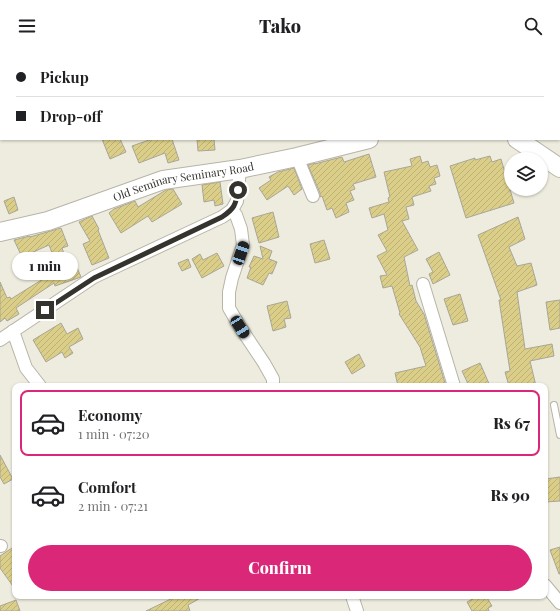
<!DOCTYPE html>
<meta charset="utf-8">
<style>
body{margin:0;font-family:"Playfair Display",serif;background:#f6f6f6;color:#202124;height:100vh;display:flex;flex-direction:column;font-size:15px;white-space:nowrap}
*{box-sizing:border-box;margin:0}
p{font-size:13px;color:#757577}
.icon{flex:none;width:22px;height:22px;fill:none;stroke:currentColor;stroke-width:2;stroke-linecap:round;stroke-linejoin:round}
.map{position:relative;flex:1;overflow:hidden}
.panel{position:absolute;left:12px;top:331px;width:536px;height:216px;display:flex;flex-direction:column;background:#fff;border-radius:8px;box-shadow:0 1px 3px #0004}
.panel>*{flex:none}
.top-card{position:absolute;left:0px;top:0px;width:560px;height:88px;box-shadow:0 1px 3px #0004;display:grid;align-content:center;height:88px;padding:0 16px;background:#fff}
.tools{position:absolute;left:504px;top:100px;display:grid;gap:8px}
.tools a{display:grid;place-items:center;width:44px;height:44px;border-radius:50%;background:#fff;box-shadow:0 1px 3px #0004;font-size:20px}
.end{position:absolute;width:18px;height:18px;margin:-9px;border:5px solid #34332e;background:#fff;box-shadow:0 0 0 2px #fff}
.from{border-radius:50%}
.bubble{position:absolute;height:28px;border-radius:14px;background:#fff;box-shadow:0 1px 3px #0004;font-size:13px;font-weight:800;line-height:28px;text-align:center}
.car{position:absolute;width:12px;height:24px;margin:-12px -6px;border-radius:5px;box-shadow:0 0 3px 1px #0007;background:linear-gradient(#222 24%,#8ab4d8 0 40%,#222 0 76%,#8ab4d8 0 86%,#222 0)}
.top-card b{display:flex;align-items:center;gap:14px;height:38px;font-size:15px}
.top-card b+b{border-top:1px solid #e0e0e0}
.top-card i{width:10px;height:10px;background:#202124}
ul{padding:7px 0 0;list-style:none}
li{display:flex;align-items:center;gap:12px;height:66px;margin:0 8px 6px;padding:0 8px;border:2px solid transparent;border-radius:8px}
li div{flex:1}
li b{display:block;font-size:15px}
li em{font-style:normal;font-weight:800}
li.current{border-color:#db2777}
li>.icon{width:36px;height:36px;stroke-width:1.5}
.action{display:flex;gap:8px;margin-top:auto;padding:8px 16px}
.action a{flex:1;height:46px;border-radius:24px;background:#db2777;color:#fff;font-size:16px;font-weight:800;line-height:46px;text-align:center}
header{display:flex;justify-content:space-between;align-items:center;height:52px;padding:0 16px;background:#fff;font-size:18px;font-weight:800}
.map>svg:first-child{display:block}
.building{fill:url(#building-hatch);stroke:#a8a699}
.lines{fill:none;stroke-linecap:round;stroke-linejoin:round}
.service-casing{stroke:#b7b5a7;stroke-width:8}
.minor-casing{stroke:#b7b5a7;stroke-width:14}
.secondary-casing{stroke:#b7b5a7;stroke-width:20}
.service{stroke:#fff;stroke-width:6}
.minor{stroke:#fff;stroke-width:12}
.secondary{stroke:#fff;stroke-width:18}
.route{stroke:#34332e;stroke-width:5}
.labels{text-anchor:middle;stroke-width:4;stroke-linejoin:round;paint-order:stroke}
.street-label{font-size:11px;fill:#34332e;stroke:#fcf9eb}
</style>
<header><svg class="icon" aria-label="menu" viewBox="0 0 24 24"><path d="M4 6h16M4 12h16M4 18h16"/></svg>Tako<svg class="icon" aria-label="search" viewBox="0 0 24 24"><circle cx="10" cy="10" r="6"/><path d="M15 15l6 6"/></svg></header>
<div class="map">
<svg width="560" height="559" viewBox="0 0 560 559">
<defs>
<pattern id="building-hatch" width="6" height="6" patternUnits="userSpaceOnUse"><rect width="6" height="6" fill="#dbce88"/><path d="M-1 1l2-2M0 6l6-6M5 7l2-2" fill="none" stroke="#bdb176"/></pattern>
</defs>
<rect width="100%" height="100%" fill="#eeecde"/>
<!-- building -->
<g class="building">
<path d="M102,87h18l6,13 -16,7z"/>
<path d="M152,87h20l7,21 -11,3 -3,-10 -26,10 -7,-17z"/>
<path d="M197,87h17l1,11 -17,1z"/>
<path d="M369,102l7,23 -23,7 2,5 -5,2 4,9 -8,3 3,9 -13,6 -4,-10 -5,2 -5,-14 -2,1v-4l-12,-28 7,-2v1l7,-2 20,-5 2,5z"/>
<path d="M420,104l2,7 6,-2 2,6 7,-2 3,11 -6,2 2,6 -7,2 2,5 -19,6 2,8 -8,2 3,12 -7,2 16,29 -14,7 6,29 2,-1 4,16 8,13 22,72h-48l-3,-13 31,-7 -6,-19 -21,-33 1,-1 -8,-27 -9,2 -3,-12 7,-1 -10,-19 10,-5 -9,-16 10,-5 -4,-16 -12,4 -3,-10 20,-6 -1,-4 2,-1 -6,-25 28,-6 -2,-7z"/>
<path d="M490,104l2,6 9,-3 13,44 -48,15 -16,-52 25,-8v2z"/>
<path d="M294,116l8,21 -8,6 -6,-9 -21,14 -8,-12 12,-8 -2,-3 9,-5z"/>
<path d="M220,130l3,22 -8,2 -1,-6 -10,2 -2,-17z"/>
<path d="M173,137l9,15 -30,18 -4,-6 -27,17 -12,-20 5,-4 21,-8 3,6 28,-17z"/>
<path d="M14,145l4,13 -9,4 -5,-13z"/>
<path d="M273,160l6,25 -20,6 -7,-25z"/>
<path d="M92,164l7,13 -1,1 11,28 -17,7 -9,-21 7,-3 -11,-19z"/>
<path d="M518,165l7,22 -16,8 8,19 14,-3 6,22 -20,7 8,57 27,-5 2,12 -24,5 6,25h-27l-4,-14 5,-1 -11,-71h2l-23,-65z"/>
<path d="M61,176l7,18 -6,2 7,20 7,-3 5,12 -26,9 -1,-3 -38,25 3,6 -12,7 -2,-3 -5,4v-40l7,16 3,-1 1,2 40,-25 -2,-5 8,-3 -8,-21 -27,12 -8,-17 16,-4v1z"/>
<path d="M324,188l6,19 -15,4 -5,-19z"/>
<path d="M260,194l12,5 -3,8 8,3 -5,12 -3,-1 -6,12 -16,-7 4,-11h-2l5,-11 9,3z"/>
<path d="M439,200l11,23 -17,9 -4,-10 4,-2 -7,-13z"/>
<path d="M217,201l7,13 -22,12 -10,-19 8,-5 3,6z"/>
<path d="M188,207l3,8 -9,4 -4,-8z"/>
<path d="M460,242l8,27 -15,4 -9,-26z"/>
<path d="M560,248v28l-10,2 -4,-28z"/>
<path d="M287,249l4,17 -7,1 2,8 -13,4 -6,-25z"/>
<path d="M61,271l6,11 11,-6 5,11 -14,8 4,6 -8,5 -3,-6 -16,10 -13,-22z"/>
<path d="M359,302l6,12 -13,8 -7,-12z"/>
<path d="M480,311l10,23h-21l-7,-15z"/>
<path d="M0,403l13,24 -9,5 -4,-7z"/>
<path d="M560,425v24l-15,1v-23z"/>
<path d="M15,494v43l-15,-21v-12z"/>
<path d="M560,495v27h-1l-9,-24z"/>
<path d="M177,544h27l-16,9 2,6h-44z"/>
<path d="M478,544h8l6,10 -4,2 1,3h-17l-5,-9z"/>
<path d="M16,548l4,11h-20v-5z"/>
</g>
<g class="lines">
<defs>
<path id="service" d="M554,353l6,30"/>
<g id="minor">
<path d="M300,0v1"/>
<path d="M437,0v1"/>
<path d="M297,105l16,39"/>
<path d="M232,158l4,5 5,14 2,16 -11,33 -3,14v16l11,19 24,36 9,16v7"/>
<path d="M423,232l31,102"/>
<path d="M13,279l13,37 14,18"/>
<path d="M0,288l94,-63 128,-60 10,-7 5,-9 3,-32"/>
<path d="M0,494h1"/>
<path d="M545,533l15,18"/>
<path d="M352,544l5,15"/>
</g>
<g id="secondary">
<path d="M550,0l1,1"/>
<path d="M559,30l1,3"/>
<path d="M517,87l43,29"/>
<path id="s1" d="M0,180l48,-11 115,-41 77,-11 57,-12 72,-18"/>
</g>
</defs>
<!-- service casing -->
<use href="#service" class="service-casing"/>
<!-- minor casing -->
<use href="#minor" class="minor-casing"/>
<!-- secondary casing -->
<use href="#secondary" class="secondary-casing"/>
<!-- service -->
<use href="#service" class="service"/>
<!-- minor -->
<use href="#minor" class="minor"/>
<!-- secondary -->
<use href="#secondary" class="secondary"/>
</g>
<g class="lines">
<!-- route -->
<path class="route" d="M45,258l49,-32 128,-61c12,-8 14,-12 16,-27"/>
</g>
<g class="labels">
<!-- street labels -->
<g class="street-label">
<text dy="4" stroke="none"><textPath href="#s1" startOffset="191">Old Seminary Seminary Road</textPath></text>
</g>
</g>
</svg>
<div class="tools">
<a><svg class="icon" aria-label="layers" viewBox="0 0 24 24"><path d="M12 4l9 5-9 5-9-5zM3 14l9 5 9-5"/></svg></a>
</div>
<i class="end from" style="left:238px;top:138px"></i>
<i class="end" style="left:45px;top:258px"></i>
<div class="bubble" style="left:12px;top:200px;width:66px">1 min</div>
<i class="car" style="left:241px;top:201px;rotate:19deg"></i>
<i class="car" style="left:240px;top:275px;rotate:148deg"></i>
<div class="top-card">
<b><i class="from"></i>Pickup</b>
<b><i></i>Drop-off</b>
</div>
<section class="panel">
<ul>
<li class="current"><svg class="icon" aria-label="car" viewBox="0 0 24 24"><path d="M5 17H2v-5l4-1 3-4h7l3 4 3 1v5h-3M9 17h6M6 11h13"/><circle cx="7" cy="17" r="2"/><circle cx="17" cy="17" r="2"/></svg><div><b>Economy</b><p>1 min · 07:20</p></div><em>Rs 67</em></li>
<li><svg class="icon" aria-label="car" viewBox="0 0 24 24"><path d="M5 17H2v-5l4-1 3-4h7l3 4 3 1v5h-3M9 17h6M6 11h13"/><circle cx="7" cy="17" r="2"/><circle cx="17" cy="17" r="2"/></svg><div><b>Comfort</b><p>2 min · 07:21</p></div><em>Rs 90</em></li>
</ul>
<div class="action"><a>Confirm</a></div>
</section>
</div>
